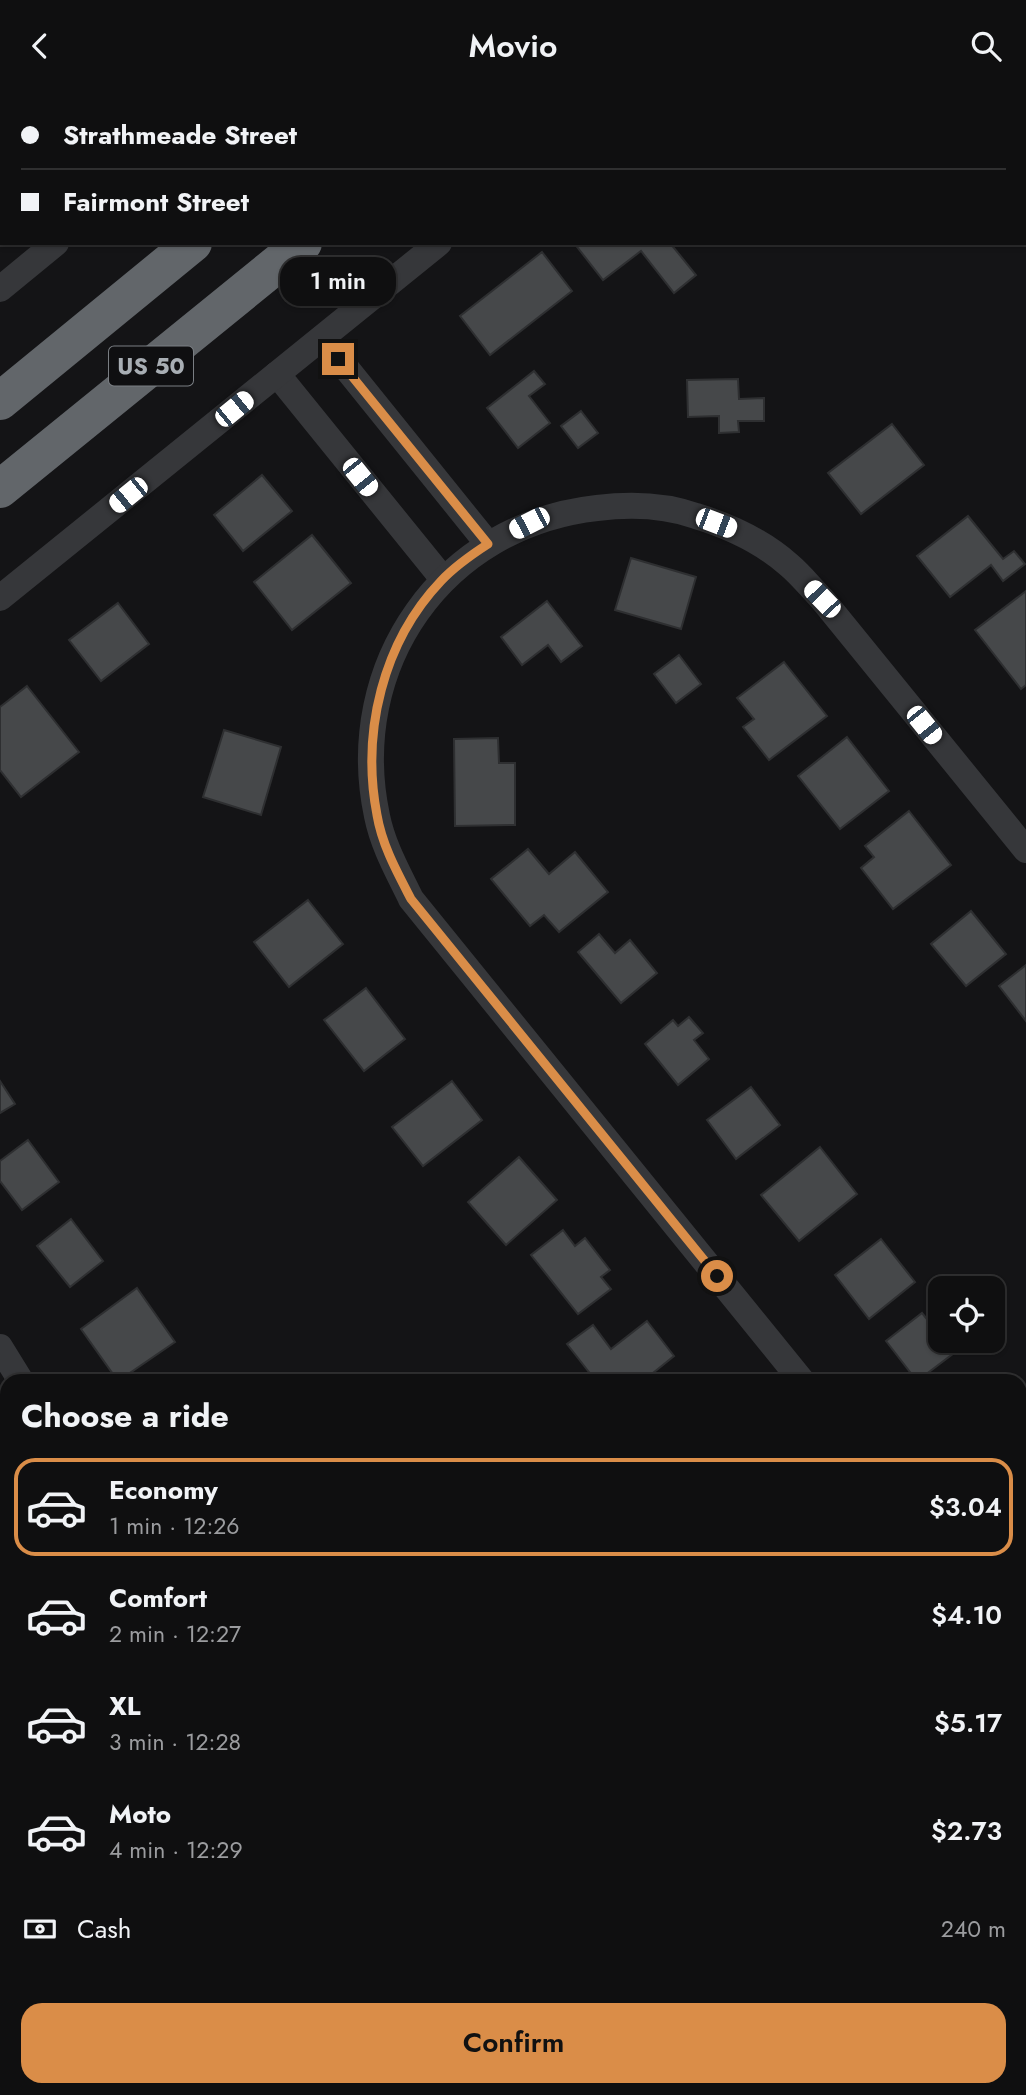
<!DOCTYPE html>
<meta charset="utf-8">
<style>
body{margin:0;font-family:Jost,sans-serif;background:#1d1d1e;color:#f1f3f6;height:100vh;display:flex;flex-direction:column;font-size:26px;white-space:nowrap}
*{box-sizing:border-box;margin:0}
p{font-size:23px;color:#9b9c9f}
.icon{flex:none;width:38px;height:38px;fill:none;stroke:currentColor;stroke-width:2;stroke-linecap:round;stroke-linejoin:round}
.map{position:relative;flex:1;overflow:hidden}
.drawer{position:absolute;left:0px;top:1283px;width:1027px;height:723px;display:flex;flex-direction:column;background:#0f0f10;border-radius:21px 21px 0 0;box-shadow:0 2px 5px #0004,0 0 0 2px #2f2f30}
.drawer>*{flex:none}
.banner{position:absolute;left:0px;top:0px;width:1027px;height:154px;box-shadow:0 2px 5px #0004,0 0 0 2px #2f2f30;display:grid;align-content:center;height:154px;padding:0 21px;background:#0f0f10}
.tools{position:absolute;left:928px;top:1185px;display:grid;gap:14px}
.tools a{display:grid;place-items:center;width:77px;height:77px;border-radius:14px;background:#0f0f10;box-shadow:0 2px 5px #0004,0 0 0 2px #2f2f30;font-size:35px}
.end{position:absolute;width:32px;height:32px;margin:-16px;border:9px solid #da8d48;background:#111;box-shadow:0 0 0 4px #111}
.from{border-radius:50%}
.bubble{position:absolute;height:49px;border-radius:21px;background:#0f0f10;box-shadow:0 2px 5px #0004,0 0 0 2px #2f2f30;font-size:23px;font-weight:600;line-height:49px;text-align:center}
.car{position:absolute;width:21px;height:42px;margin:-21px -10px;border-radius:9px;box-shadow:0 0 5px 2px #0007;background:linear-gradient(#fff 24%,#345 0 40%,#fff 0 76%,#345 0 86%,#fff 0)}
.banner b{display:flex;align-items:center;gap:24px;height:66px;font-size:26px}
.banner b+b{border-top:2px solid #2f2f30}
.banner i{width:18px;height:18px;background:#f1f3f6}
ul{padding:0;list-style:none}
li{display:flex;align-items:center;gap:21px;height:98px;margin:0 14px 10px;padding:0 7px;border:4px solid transparent;border-radius:21px}
li div{flex:1}
li b{display:block;font-size:26px}
li em{font-style:normal;font-weight:600}
li.active{border-color:#da8d48}
li>.icon{width:63px;height:63px;stroke-width:1.5}
h2{padding:0 21px;font-size:32px;line-height:84px}
.pay{display:flex;align-items:center;gap:18px;height:77px;padding:0 21px;font-size:26px}
.pay p{margin-inline-start:auto}
.button{display:flex;gap:14px;margin-top:auto;padding:14px 21px}
.button a{flex:1;height:80px;border-radius:21px;background:#da8d48;color:#111;font-size:28px;font-weight:600;line-height:80px;text-align:center}
header{display:flex;justify-content:space-between;align-items:center;height:91px;padding:0 21px;background:#0f0f10;font-size:32px;font-weight:600}
.map>svg:first-child{display:block}
.building{fill:#46484a;stroke:#2e2f31;stroke-width:2}
.lines{fill:none;stroke-linecap:round;stroke-linejoin:round}
.street{stroke:#36373a;stroke-width:26}
.highway{stroke:#62666a;stroke-width:38}
.route{stroke:#da8d48;stroke-width:9}
.labels{text-anchor:middle;stroke-width:7;stroke-linejoin:round;paint-order:stroke}
.shield{fill:#0f0f11;stroke:#7a7e83;stroke-width:2}
.shield-label{font-size:23px;font-weight:bold;fill:#a8aeb4}
</style>
<header><svg class="icon" aria-label="back" viewBox="0 0 24 24"><path d="M15 5l-7 7 7 7"/></svg>Movio<svg class="icon" aria-label="search" viewBox="0 0 24 24"><circle cx="10" cy="10" r="6"/><path d="M15 15l6 6"/></svg></header>
<div class="map">
<svg width="1026" height="2004" viewBox="0 0 1026 2004">
<rect width="100%" height="100%" fill="#141416"/>
<!-- building -->
<g class="building">
<path d="M807,0h84l1,2h-84z"/>
<path d="M574,152h96l26,32 -22,18 -33,-42 -38,29z"/>
<path d="M542,161l30,39 -82,64 -30,-39z"/>
<path d="M534,280l11,13 -16,12 21,27 -32,25 -31,-40z"/>
<path d="M738,288l1,20 25,-1v23h-26l1,11 -20,1v-17l-31,1 -1,-37z"/>
<path d="M581,320l17,22 -20,15 -17,-22z"/>
<path d="M892,333l32,41 -63,49 -33,-41z"/>
<path d="M262,384l30,36 -49,40 -29,-36z"/>
<path d="M968,425l35,43 11,-8 11,13 -22,17 -12,-16 -41,32 -33,-41z"/>
<path d="M312,444l39,48 -59,47 -38,-48z"/>
<path d="M631,467l65,19 -15,52 -66,-19z"/>
<path d="M1026,500v94l-5,4 -46,-59z"/>
<path d="M547,510l35,45 -21,16 -13,-17 -26,20 -21,-28z"/>
<path d="M118,512l31,41 -48,37 -32,-41z"/>
<path d="M679,564l22,29 -25,19 -22,-29z"/>
<path d="M784,571l43,54 -58,44 -26,-33 11,-8 -17,-21z"/>
<path d="M27,595l52,66 -58,45 -21,-27v-63z"/>
<path d="M224,639l57,17 -20,68 -58,-18z"/>
<path d="M847,646l42,54 -49,38 -42,-53z"/>
<path d="M498,647l1,25h16v62l-60,1 -1,-87z"/>
<path d="M909,720l42,54 -58,44 -32,-41 13,-11 -9,-11z"/>
<path d="M528,758l21,25 26,-22 33,40 -49,40 -15,-17 -14,11 -39,-47z"/>
<path d="M308,809l35,44 -54,43 -35,-45z"/>
<path d="M971,820l35,43 -40,32 -35,-42z"/>
<path d="M599,843l16,19 15,-13 27,33 -36,30 -43,-51z"/>
<path d="M1026,874v56l-27,-35z"/>
<path d="M366,897l39,51 -41,32 -40,-51z"/>
<path d="M689,926l14,16 -9,7 15,19 -31,26 -33,-41 28,-24 5,6z"/>
<path d="M0,990l15,23 -15,9z"/>
<path d="M452,990l30,39 -59,46 -31,-39z"/>
<path d="M751,996l29,38 -44,34 -29,-39z"/>
<path d="M28,1049l31,42 -37,28 -22,-29v-20z"/>
<path d="M820,1056l37,47 -58,47 -38,-46z"/>
<path d="M519,1066l38,43 -51,45 -38,-43z"/>
<path d="M71,1128l32,42 -33,26 -33,-41z"/>
<path d="M563,1139l12,16 10,-8 25,32 -9,7 10,12 -33,25 -47,-59z"/>
<path d="M881,1148l34,43 -46,37 -34,-44z"/>
<path d="M137,1197l38,54 -57,39 -37,-52z"/>
<path d="M922,1222l18,22v6h4l10,12 -37,28 -31,-40z"/>
<path d="M647,1230l27,35 -31,25h-47l-29,-37 26,-19 18,24z"/>
<path d="M1020,1696l6,8v28l-6,5z"/>
<path d="M7,1703v54l-7,3v-54z"/>
<path d="M1026,1765v38l-6,-8v-26z"/>
<path d="M84,1998h64l3,6h-65z"/>
<rect x="454" y="1998" width="53" height="6"/>
<path d="M823,1998h54l-6,6h-43z"/>
</g>
<g class="lines">
<!-- street -->
<g class="street">
<path d="M241,2l2,-2"/>
<path d="M625,2l2,-2"/>
<path d="M0,198l56,-46"/>
<path d="M322,247l166,206"/>
<path d="M277,283l166,205"/>
<path d="M0,507l439,-355"/>
<path d="M0,1256l21,34"/>
<path d="M802,1290l-391,-482c-13,-27 -28,-53 -34,-83 -32,-151 66,-291 220,-308 32,-4 68,-3 99,8 33,10 67,26 93,49 12,10 22,23 33,34l204,251"/>
<path d="M1020,1560l6,7"/>
<path d="M0,1851l7,-3"/>
<path d="M238,1998l3,6"/>
<path d="M713,1998l5,6"/>
<path d="M592,2004l2,-6"/>
</g>
<!-- highway -->
<g class="highway">
<path d="M377,2l2,-2"/>
<path d="M488,2l2,-2"/>
<path d="M0,310l193,-158"/>
<path d="M0,398l303,-246"/>
</g>
</g>
<g class="lines">
<!-- route -->
<path class="route" d="M338,268l150,185c-17,11 -33,22 -47,37 -58,61 -80,151 -64,234 5,30 20,57 34,84l306,377"/>
</g>
<g class="labels">
<!-- shield labels -->
<rect class="shield" x="109" y="255.5" width="84" height="39" rx="5"/>
<g class="shield-label">
<text x="151" y="283">US 50</text>
</g>
</g>
</svg>
<div class="tools">
<a><svg class="icon" aria-label="locate" viewBox="0 0 24 24"><circle cx="12" cy="12" r="6"/><path d="M12 2v4M12 18v4M2 12h4M18 12h4"/></svg></a>
</div>
<i class="end from" style="left:717px;top:1185px"></i>
<i class="end" style="left:338px;top:268px"></i>
<div class="bubble" style="left:280px;top:166px;width:116px">1 min</div>
<i class="car" style="left:234px;top:318px;rotate:51deg"></i>
<i class="car" style="left:360px;top:386px;rotate:141deg"></i>
<i class="car" style="left:128px;top:404px;rotate:231deg"></i>
<i class="car" style="left:529px;top:432px;rotate:243deg"></i>
<i class="car" style="left:716px;top:432px;rotate:111deg"></i>
<i class="car" style="left:822px;top:508px;rotate:316deg"></i>
<i class="car" style="left:924px;top:634px;rotate:141deg"></i>
<div class="banner">
<b><i class="from"></i>Strathmeade Street</b>
<b><i></i>Fairmont Street</b>
</div>
<section class="drawer">
<h2>Choose a ride</h2>
<ul>
<li class="active"><svg class="icon" aria-label="car" viewBox="0 0 24 24"><path d="M5 17H2v-5l4-1 3-4h7l3 4 3 1v5h-3M9 17h6M6 11h13"/><circle cx="7" cy="17" r="2"/><circle cx="17" cy="17" r="2"/></svg><div><b>Economy</b><p>1 min · 12:26</p></div><em>$3.04</em></li>
<li><svg class="icon" aria-label="car" viewBox="0 0 24 24"><path d="M5 17H2v-5l4-1 3-4h7l3 4 3 1v5h-3M9 17h6M6 11h13"/><circle cx="7" cy="17" r="2"/><circle cx="17" cy="17" r="2"/></svg><div><b>Comfort</b><p>2 min · 12:27</p></div><em>$4.10</em></li>
<li><svg class="icon" aria-label="car" viewBox="0 0 24 24"><path d="M5 17H2v-5l4-1 3-4h7l3 4 3 1v5h-3M9 17h6M6 11h13"/><circle cx="7" cy="17" r="2"/><circle cx="17" cy="17" r="2"/></svg><div><b>XL</b><p>3 min · 12:28</p></div><em>$5.17</em></li>
<li><svg class="icon" aria-label="car" viewBox="0 0 24 24"><path d="M5 17H2v-5l4-1 3-4h7l3 4 3 1v5h-3M9 17h6M6 11h13"/><circle cx="7" cy="17" r="2"/><circle cx="17" cy="17" r="2"/></svg><div><b>Moto</b><p>4 min · 12:29</p></div><em>$2.73</em></li>
</ul>
<div class="pay"><svg class="icon" aria-label="cash" viewBox="0 0 24 24"><path d="M3 7h18v10H3z"/><circle cx="12" cy="12" r="2"/></svg>Cash<p>240 m</p></div>
<div class="button"><a>Confirm</a></div>
</section>
</div>
